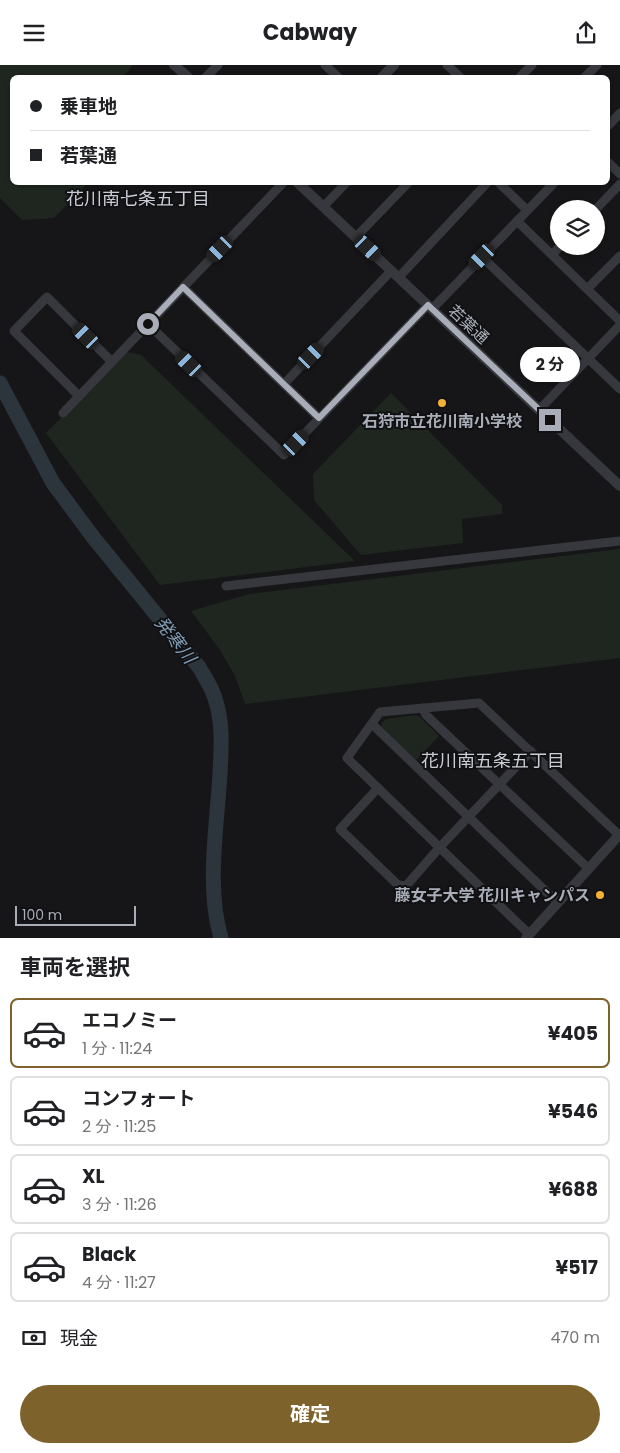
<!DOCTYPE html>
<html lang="ja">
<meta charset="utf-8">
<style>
body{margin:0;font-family:Poppins,"Noto Sans JP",sans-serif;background:#f2f2f2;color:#202124;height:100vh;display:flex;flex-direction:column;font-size:19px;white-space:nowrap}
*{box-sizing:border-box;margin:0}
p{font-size:16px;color:#757577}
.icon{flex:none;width:28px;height:28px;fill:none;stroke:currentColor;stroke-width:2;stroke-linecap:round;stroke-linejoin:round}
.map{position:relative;height:873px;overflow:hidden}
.details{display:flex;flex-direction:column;background:#fff;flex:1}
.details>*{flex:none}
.banner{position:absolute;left:10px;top:10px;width:600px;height:110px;border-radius:8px;box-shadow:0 1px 4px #0004;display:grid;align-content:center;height:110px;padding:0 20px;background:#fff}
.buttons{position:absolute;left:550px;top:135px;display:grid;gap:10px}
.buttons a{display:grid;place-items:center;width:55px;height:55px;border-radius:50%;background:#fff;box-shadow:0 1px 4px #0004;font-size:25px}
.scale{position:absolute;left:15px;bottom:12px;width:121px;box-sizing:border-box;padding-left:5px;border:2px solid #a8adb8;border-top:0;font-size:14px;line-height:18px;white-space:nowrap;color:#a8adb8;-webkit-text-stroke:4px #111113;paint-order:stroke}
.end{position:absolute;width:22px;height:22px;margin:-11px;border:6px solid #a8adb8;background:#111;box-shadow:0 0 0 2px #111}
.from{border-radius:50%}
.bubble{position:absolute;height:35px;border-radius:18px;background:#fff;box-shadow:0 1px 4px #0004;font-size:16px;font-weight:700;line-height:35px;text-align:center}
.car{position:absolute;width:15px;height:30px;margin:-15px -8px;border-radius:6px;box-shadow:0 0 4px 1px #0007;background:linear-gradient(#222 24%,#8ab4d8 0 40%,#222 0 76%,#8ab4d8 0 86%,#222 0)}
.banner b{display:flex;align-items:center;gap:18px;height:48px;font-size:19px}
.banner b+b{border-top:1px solid #e0e0e0}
.banner i{width:12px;height:12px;background:#202124}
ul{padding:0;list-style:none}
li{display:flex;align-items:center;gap:15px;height:70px;margin:0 10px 8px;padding:0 10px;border:2px solid #e0e0e0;border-radius:8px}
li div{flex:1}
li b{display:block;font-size:19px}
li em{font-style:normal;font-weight:700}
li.current{border-color:#7e622b}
li>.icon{width:45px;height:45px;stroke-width:1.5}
h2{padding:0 20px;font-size:22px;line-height:60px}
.pay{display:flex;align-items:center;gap:12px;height:55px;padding:0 20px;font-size:19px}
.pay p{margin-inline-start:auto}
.primary-button{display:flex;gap:10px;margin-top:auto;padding:10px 20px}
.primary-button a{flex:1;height:58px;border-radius:30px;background:#7e622b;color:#fff;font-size:20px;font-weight:700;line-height:58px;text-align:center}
header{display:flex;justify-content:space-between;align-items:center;height:65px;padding:0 20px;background:#fff;font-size:22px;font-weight:700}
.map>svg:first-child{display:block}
.green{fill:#1e261f}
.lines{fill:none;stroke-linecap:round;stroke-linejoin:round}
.river{stroke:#2c353c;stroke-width:15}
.minor{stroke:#37383d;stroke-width:9}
.tertiary{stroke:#37383d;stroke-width:10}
.route{stroke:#a8adb8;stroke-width:6}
.poi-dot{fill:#f2b134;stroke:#111113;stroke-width:2}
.labels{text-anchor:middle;stroke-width:4;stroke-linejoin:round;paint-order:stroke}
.street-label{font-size:16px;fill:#a8adb8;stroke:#111113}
.poi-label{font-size:16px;font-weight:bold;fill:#a8adb8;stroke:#111113}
.neighbourhood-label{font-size:18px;fill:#c9ccd4;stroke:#111113}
.water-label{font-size:18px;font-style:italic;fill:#7f9bb3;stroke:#111113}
</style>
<header><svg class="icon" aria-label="menu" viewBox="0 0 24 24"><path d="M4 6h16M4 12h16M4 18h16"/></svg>Cabway<svg class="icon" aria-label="share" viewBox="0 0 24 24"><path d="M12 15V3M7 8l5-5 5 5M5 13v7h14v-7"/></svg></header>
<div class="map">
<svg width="620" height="873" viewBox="0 0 620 873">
<rect width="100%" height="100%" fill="#161618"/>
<!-- green -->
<g class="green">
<path d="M0,0h133l-10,12h-111v106h76l-34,35 -32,2 -22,-22z"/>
<path d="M127,287l14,3 214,206 -195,24 -114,-152z"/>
<path d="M391,328l111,112v9l-40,5 1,24 -102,12 -47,-55 -1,-26z"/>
<path d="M620,484v109l-375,46 -10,-28 -15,-26 -29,-39 58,-17z"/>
<path d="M415,650l5,2 19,19 -23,24 -34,-32 -1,-4 5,-5z"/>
</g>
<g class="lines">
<!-- river -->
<path class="river" d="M0,318l53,100 40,54 106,130c7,12 15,24 18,38 6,23 4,45 3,69 -3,52 -14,114 1,164"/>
<!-- minor -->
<g class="minor">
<path d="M325,0l13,12"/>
<path d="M447,0l13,12"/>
<path d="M206,12l12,-12"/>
<path d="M520,12l12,-12"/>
<path d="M585,12l12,-12"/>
<path d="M608,61l12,-13"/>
<path d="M608,97l12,12"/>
<path d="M499,118l28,27"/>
<path d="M324,141l22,-23"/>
<path d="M596,144l24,-25"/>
<path d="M517,156l103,100"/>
<path d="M356,172l52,-54"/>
<path d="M552,190l8,-9"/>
<path d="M482,192l138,132"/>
<path d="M399,212l88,-94"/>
<path d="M183,222l136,131"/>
<path d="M587,224l33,-33"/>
<path d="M432,244l122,-126"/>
<path d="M148,259l136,131 144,-150"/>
<path d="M284,319l107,-113"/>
<path d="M79,331l-65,-65 33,-34 65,65"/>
<path d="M539,345l81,-85"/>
<path d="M63,348l220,-230"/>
<path d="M226,521l394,-45"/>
<path d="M423,643l3,7 163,154"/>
<path d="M372,659l186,179"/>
<path d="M378,723l-38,41 58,56 8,1 33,-38 92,-97"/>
<path d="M529,869l-182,-176 33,-46 99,-9 140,132"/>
</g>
<!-- tertiary -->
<g class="tertiary">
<path d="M174,0l14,12"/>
<path d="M382,12l12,-12"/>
<path d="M298,118l322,303"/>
<path d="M526,873l94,-104"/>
</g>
</g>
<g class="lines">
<!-- route -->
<path class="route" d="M148,259l35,-37 136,131 109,-113 122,115"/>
</g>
<!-- markers -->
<g class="poi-dot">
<circle cx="442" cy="338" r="5"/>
<circle cx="600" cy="830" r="5"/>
</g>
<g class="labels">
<!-- street labels -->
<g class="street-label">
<text transform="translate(469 259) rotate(43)" y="6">若葉通</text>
</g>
<!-- poi labels -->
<g class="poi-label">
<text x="442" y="362">石狩市立花川南小学校</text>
<text x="590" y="836" text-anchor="end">藤女子大学 花川キャンパス</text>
</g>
<!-- neighbourhood labels -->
<g class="neighbourhood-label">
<text x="138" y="140">花川南七条五丁目</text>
<text x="493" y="702">花川南五条五丁目</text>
</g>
<!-- water labels -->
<g class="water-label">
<text transform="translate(175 575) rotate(52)" y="6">発寒川</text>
</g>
</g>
</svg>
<div class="buttons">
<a><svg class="icon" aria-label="layers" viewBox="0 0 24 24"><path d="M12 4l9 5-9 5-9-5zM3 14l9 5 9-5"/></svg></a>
</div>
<div class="scale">100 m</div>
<i class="end from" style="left:148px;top:259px"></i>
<i class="end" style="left:550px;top:355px"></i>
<div class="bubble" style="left:520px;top:282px;width:60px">2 分</div>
<i class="car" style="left:368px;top:183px;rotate:133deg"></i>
<i class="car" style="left:220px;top:184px;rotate:224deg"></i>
<i class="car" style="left:482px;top:192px;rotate:224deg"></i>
<i class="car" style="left:86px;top:271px;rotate:315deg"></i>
<i class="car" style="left:311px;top:291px;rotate:44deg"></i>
<i class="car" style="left:189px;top:299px;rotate:314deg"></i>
<i class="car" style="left:296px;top:378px;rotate:44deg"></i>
<div class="banner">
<b><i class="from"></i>乗車地</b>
<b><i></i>若葉通</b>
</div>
</div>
<section class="details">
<h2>車両を選択</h2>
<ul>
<li class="current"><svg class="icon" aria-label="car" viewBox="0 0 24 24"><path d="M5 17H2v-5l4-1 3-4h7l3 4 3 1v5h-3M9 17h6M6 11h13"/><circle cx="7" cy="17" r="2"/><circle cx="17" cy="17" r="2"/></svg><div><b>エコノミー</b><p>1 分 · 11:24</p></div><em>¥405</em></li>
<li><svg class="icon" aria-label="car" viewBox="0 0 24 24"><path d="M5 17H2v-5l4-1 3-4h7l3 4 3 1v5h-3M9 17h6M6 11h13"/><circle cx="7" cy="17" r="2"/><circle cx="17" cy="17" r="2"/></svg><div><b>コンフォート</b><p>2 分 · 11:25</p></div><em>¥546</em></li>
<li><svg class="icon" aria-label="car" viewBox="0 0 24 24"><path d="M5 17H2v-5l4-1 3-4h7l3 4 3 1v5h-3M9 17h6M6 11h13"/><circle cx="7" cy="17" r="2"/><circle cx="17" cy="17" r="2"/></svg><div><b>XL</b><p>3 分 · 11:26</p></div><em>¥688</em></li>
<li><svg class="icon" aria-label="car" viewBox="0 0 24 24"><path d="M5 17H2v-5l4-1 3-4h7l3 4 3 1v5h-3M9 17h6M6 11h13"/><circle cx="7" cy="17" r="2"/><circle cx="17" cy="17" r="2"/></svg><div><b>Black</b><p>4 分 · 11:27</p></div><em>¥517</em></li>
</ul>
<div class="pay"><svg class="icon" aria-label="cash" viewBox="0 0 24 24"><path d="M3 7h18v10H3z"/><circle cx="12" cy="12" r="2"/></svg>現金<p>470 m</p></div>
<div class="primary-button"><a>確定</a></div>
</section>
